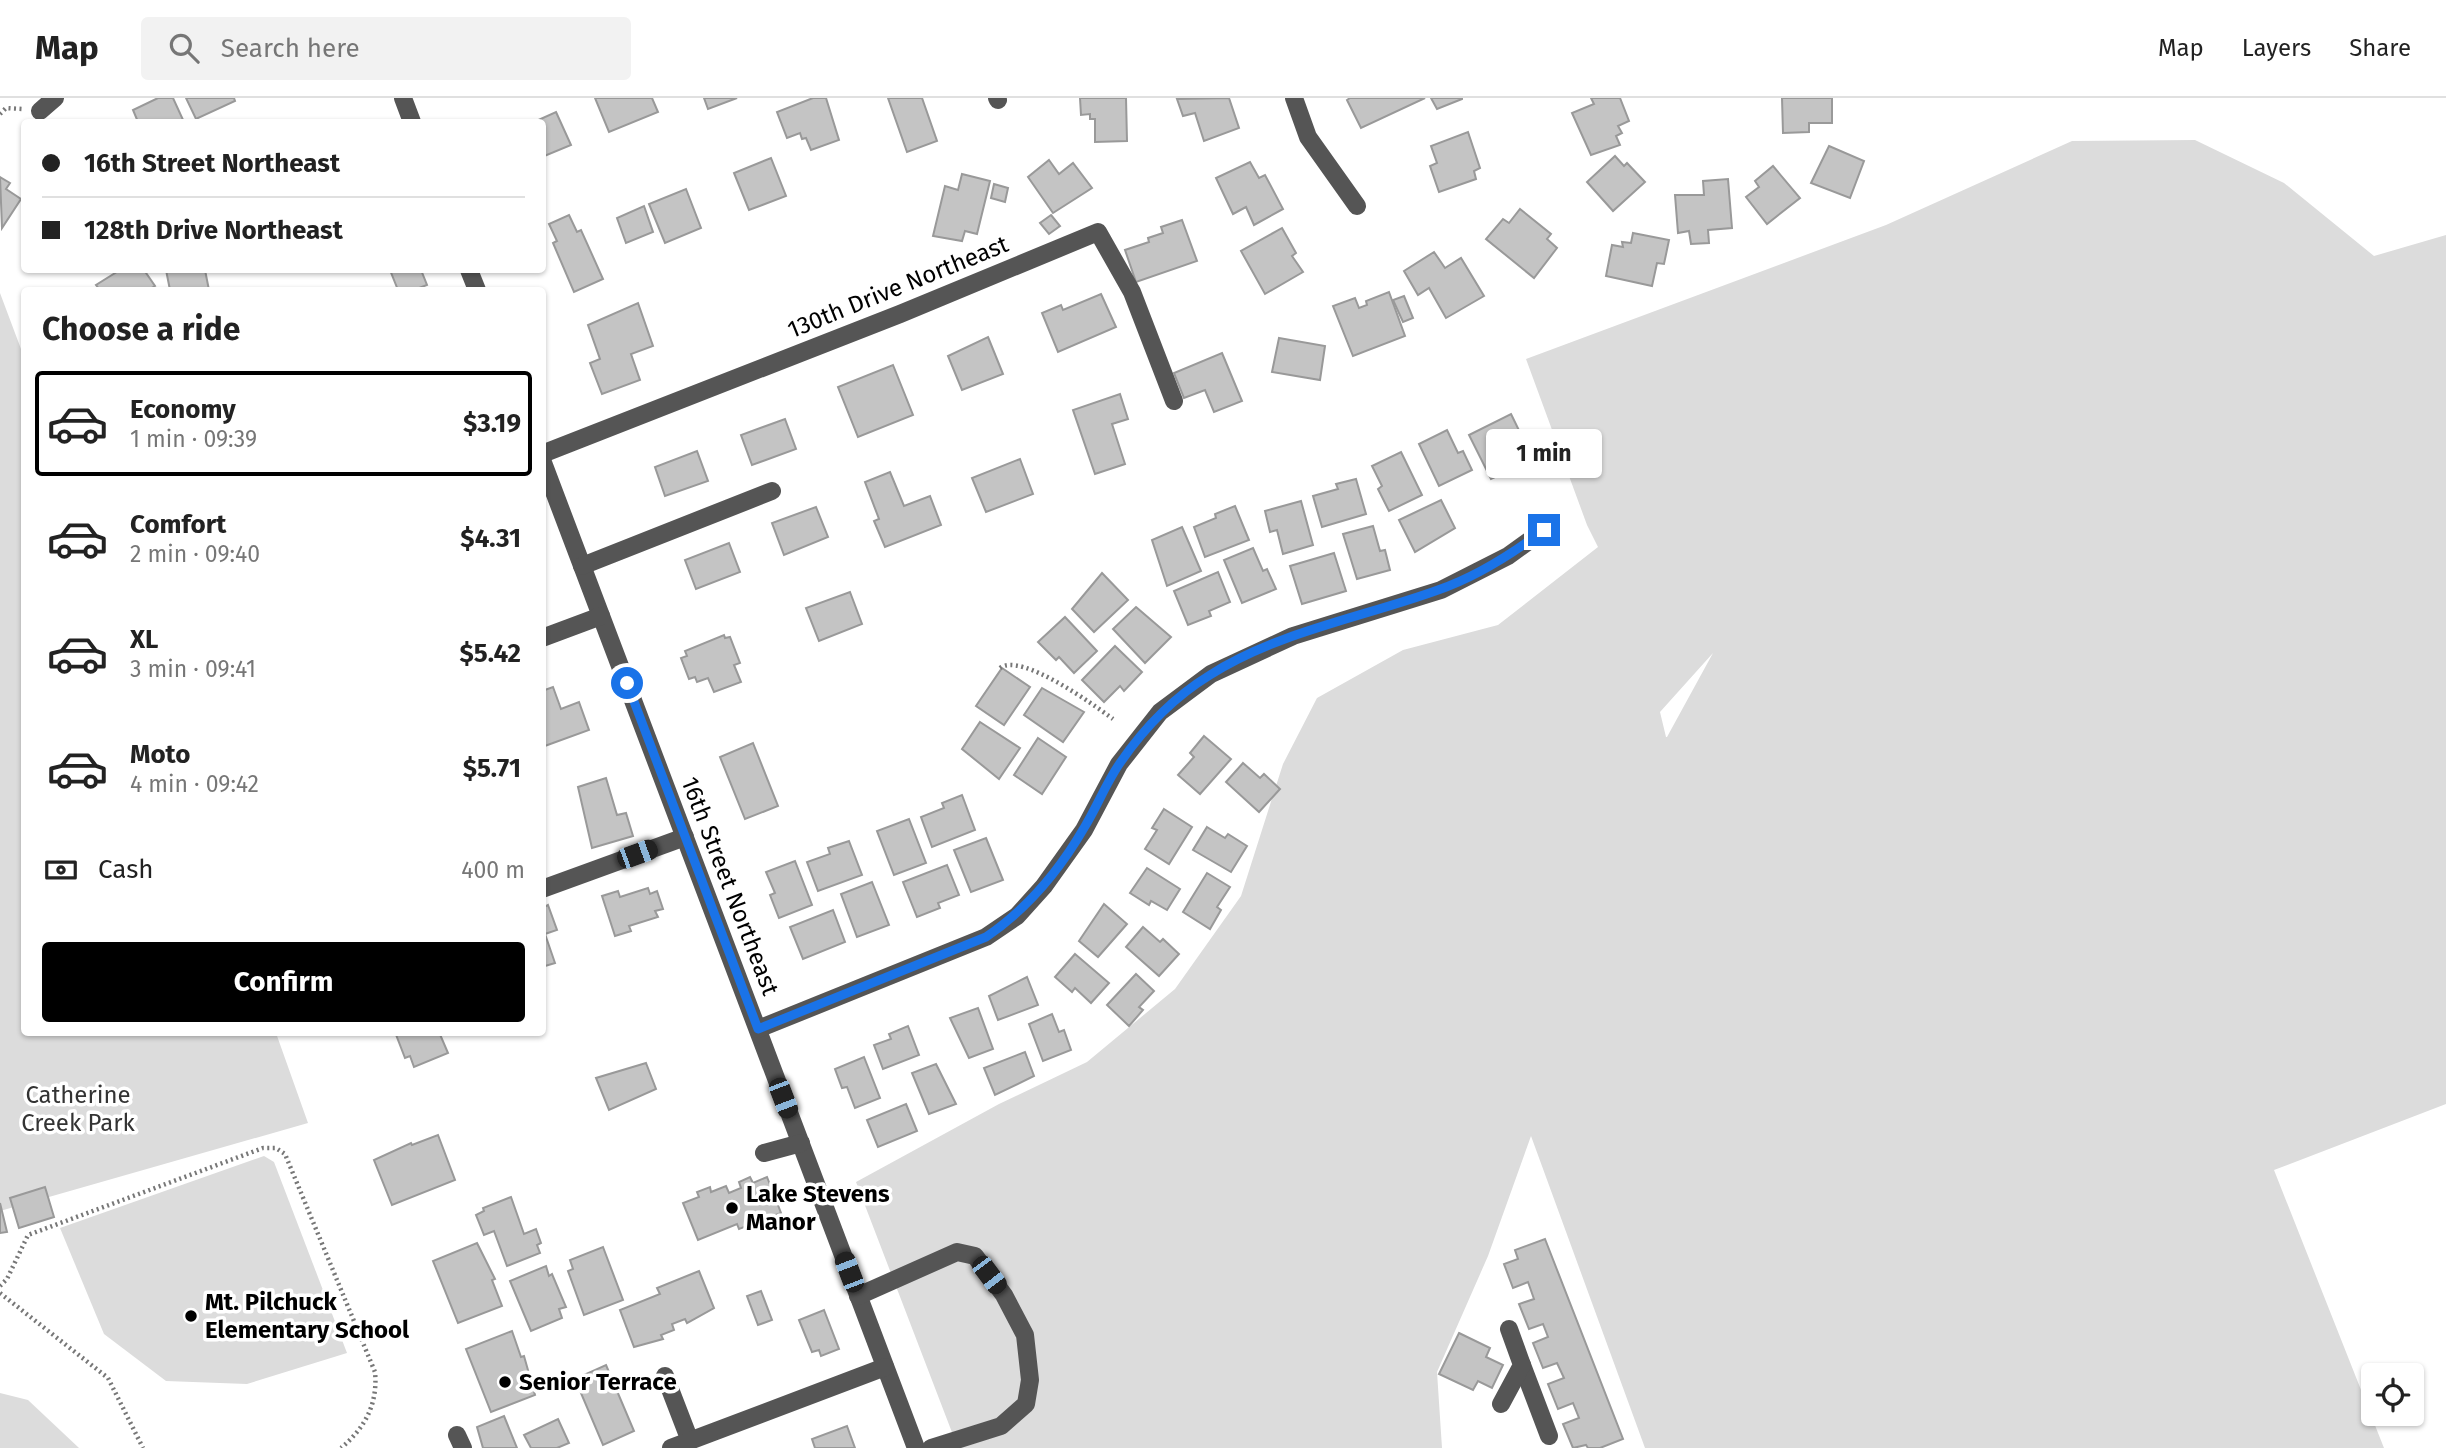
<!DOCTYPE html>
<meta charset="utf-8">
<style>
body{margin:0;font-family:"Fira Sans",sans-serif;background:#f2f2f2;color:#222;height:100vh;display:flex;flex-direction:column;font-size:26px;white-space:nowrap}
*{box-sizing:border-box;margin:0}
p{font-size:23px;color:#767676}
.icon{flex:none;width:38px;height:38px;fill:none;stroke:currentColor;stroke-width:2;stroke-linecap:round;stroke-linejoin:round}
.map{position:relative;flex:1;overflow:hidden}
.side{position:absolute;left:21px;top:189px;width:525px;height:749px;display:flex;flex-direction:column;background:#fff;border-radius:7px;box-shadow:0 2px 5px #0004}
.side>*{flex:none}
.hud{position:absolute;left:21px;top:21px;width:525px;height:154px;border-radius:7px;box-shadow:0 2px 5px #0004;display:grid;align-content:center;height:154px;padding:0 21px;background:#fff}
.controls{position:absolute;left:2361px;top:1265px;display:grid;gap:14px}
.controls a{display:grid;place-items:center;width:63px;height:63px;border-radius:7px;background:#fff;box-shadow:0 2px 5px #0004;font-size:35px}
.end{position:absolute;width:32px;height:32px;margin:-16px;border:9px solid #1a73e8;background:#fff;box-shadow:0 0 0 4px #fff}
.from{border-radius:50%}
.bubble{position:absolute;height:49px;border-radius:7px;background:#fff;box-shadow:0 2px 5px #0004;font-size:23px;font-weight:700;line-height:49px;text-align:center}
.car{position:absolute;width:21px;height:42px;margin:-21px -10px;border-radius:9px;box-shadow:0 0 5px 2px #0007;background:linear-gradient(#222 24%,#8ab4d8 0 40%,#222 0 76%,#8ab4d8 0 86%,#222 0)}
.hud b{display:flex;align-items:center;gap:24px;height:66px;font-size:26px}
.hud b+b{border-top:2px solid #e0e0e0}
.hud i{width:18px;height:18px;background:#222}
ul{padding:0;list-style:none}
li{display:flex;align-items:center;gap:21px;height:105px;margin:0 14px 10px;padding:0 7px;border:4px solid transparent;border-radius:7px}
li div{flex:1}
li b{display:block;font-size:26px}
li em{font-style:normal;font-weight:700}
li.current{border-color:#000}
li>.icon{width:63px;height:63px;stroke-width:1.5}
h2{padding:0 21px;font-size:32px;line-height:84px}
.pay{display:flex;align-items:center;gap:18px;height:77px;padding:0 21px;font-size:26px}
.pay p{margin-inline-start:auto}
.cta{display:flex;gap:14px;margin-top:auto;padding:14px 21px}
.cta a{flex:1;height:80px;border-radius:7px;background:#000;color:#fff;font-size:28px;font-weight:700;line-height:80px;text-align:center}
header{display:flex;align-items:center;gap:42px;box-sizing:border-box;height:98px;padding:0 35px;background:#fff;border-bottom:2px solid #e0e0e0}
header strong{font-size:33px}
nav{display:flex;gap:38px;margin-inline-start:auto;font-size:24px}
.search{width:490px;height:63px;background:#f2f2f2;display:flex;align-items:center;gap:18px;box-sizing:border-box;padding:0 24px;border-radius:7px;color:#767676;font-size:26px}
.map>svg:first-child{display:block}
.green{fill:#dcdcdc;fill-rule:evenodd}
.building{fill:#c4c4c4;stroke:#999;stroke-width:2}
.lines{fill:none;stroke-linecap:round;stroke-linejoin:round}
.path{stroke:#777;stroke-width:4.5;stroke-dasharray:2 3.5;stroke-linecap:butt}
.minor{stroke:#555;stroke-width:18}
.route{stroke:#1a73e8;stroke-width:9}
.poi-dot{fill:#000;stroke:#fff;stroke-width:2.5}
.labels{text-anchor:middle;stroke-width:7;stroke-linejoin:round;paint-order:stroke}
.street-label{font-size:24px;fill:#000;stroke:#fff}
.park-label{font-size:24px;fill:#333;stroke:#fff}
.poi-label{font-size:24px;font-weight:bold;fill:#000;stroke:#fff;text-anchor:start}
</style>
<header>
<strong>Map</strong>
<div class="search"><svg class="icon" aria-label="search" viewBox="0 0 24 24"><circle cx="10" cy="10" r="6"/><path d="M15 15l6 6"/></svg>Search here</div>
<nav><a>Map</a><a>Layers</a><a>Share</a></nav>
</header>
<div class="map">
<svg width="2446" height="1350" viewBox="0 0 2446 1350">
<rect width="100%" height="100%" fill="#fff"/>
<!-- green -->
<g class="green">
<path d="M2195,42l89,43 90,73 72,-21v869l-172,66 110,278h-739l-114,-312 -43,120 -51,116 5,76h-484l-102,-266 143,-78 88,-42 88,-73 66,-93 42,-132 34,-66 86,-48 95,-25 100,-78 -11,-22 -61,-166 360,-134 186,-84zM1713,555l-46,84h-1l-6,-25z"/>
<path d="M0,195l24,64v675l252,1 32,90 -308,88z"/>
<path d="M264,1058l10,6 73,191 -100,31 -81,-3 -62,-47 -44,-106z"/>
<path d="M0,1295l28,7 51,48h-79z"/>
</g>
<!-- building -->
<g class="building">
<path d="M158,0h15l11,24h-46l-5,-12z"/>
<path d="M186,0h48l1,3 -39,18z"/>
<path d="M595,0h57l6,14 -49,20z"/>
<path d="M704,0h33l-29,11z"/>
<path d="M813,0h13l13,42 -28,10 -5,-12 -4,1 -2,-6 -13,5 -10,-26z"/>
<path d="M888,0h34l15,43 -30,11z"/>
<path d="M1080,0h46l1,43 -32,1v-23h-5v-5l-9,1z"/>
<path d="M1229,0l10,30 -35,13 -9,-28 -12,3 -6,-17z"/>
<path d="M1350,0h75l-64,30 -14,-28z"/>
<path d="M1431,0h31v1l-25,10z"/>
<path d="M1591,0h29l9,23 -11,5 4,7 -6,3 4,9 -29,10 -19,-42 22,-9z"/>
<path d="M1782,0h50v25h-23v9l-26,1z"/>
<path d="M556,14l15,33 -29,12v-35h-8z"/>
<path d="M1468,34l12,36 -6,3 2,8 -37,13 -9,-26 7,-3 -6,-17z"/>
<path d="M1829,48l35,15 -14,37 -39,-15z"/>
<path d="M1615,58l9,10 3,-3 18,19 -32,29 -26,-29z"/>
<path d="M771,60l15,38 -37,14 -15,-37z"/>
<path d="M1049,62l10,14 14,-11 19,25 -39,25 -25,-36z"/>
<path d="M1250,64l9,16 6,-3 18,34 -29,16 -8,-18 -13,7 -17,-36z"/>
<path d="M1773,68l27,32 -33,26 -21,-27 13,-10 -4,-6z"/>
<path d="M962,76l28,7 -13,53 -12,-3 -3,10 -29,-5 12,-50 13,4z"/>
<path d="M0,79l10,6 -4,6 15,10 -19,29z"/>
<path d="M1728,81l4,49 -24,2 1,13 -18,1 -2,-13 -11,2 -3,-38h29l-1,-14z"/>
<path d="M994,86l14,4 -3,14 -14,-4z"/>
<path d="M686,91l15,39 -36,15 -16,-39z"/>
<path d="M644,108l9,26 -27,11 -9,-25z"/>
<path d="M1520,111l31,25 -4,5 10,9 -23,30 -48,-39 17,-20 6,4z"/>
<path d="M569,117l8,17 4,-2 22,49 -29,13 -21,-49 4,-2 -8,-17z"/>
<path d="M1051,117l9,11 -11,8 -9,-11z"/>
<path d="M1182,122l15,41 -61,21 -11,-32 24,-8 -1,-4 15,-5 -2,-6z"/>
<path d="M1282,130l14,25 -4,3 11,16 -38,22 -24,-43z"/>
<path d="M1633,135l36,7 -5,24 -7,-1 -5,23 -46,-10 6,-31 11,2 -1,-5 9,1z"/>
<path d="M1434,154l11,16 16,-10 23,38 -38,22 -17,-30 -11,7 -14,-24z"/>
<path d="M120,172h24l11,16 -7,4h-48l-4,-5z"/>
<path d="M166,172h39l4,20h-39z"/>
<path d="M390,172h31l6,15 -13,5h-16z"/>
<path d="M1389,194l16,44 -52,20 -20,-50 22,-8 4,10 8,-3 -1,-4z"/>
<path d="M1101,196l15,33 -58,25 -16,-39 19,-8 2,5z"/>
<path d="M1404,198l9,22 -10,4 -10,-22z"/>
<path d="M638,205l15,43 -22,8 9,26 -38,14 -12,-31 10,-4 -12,-34z"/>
<path d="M988,239l15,37 -41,16 -14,-34z"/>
<path d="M1279,240l46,8 -5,34 -48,-8z"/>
<path d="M1222,255l20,48 -28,11 -9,-22 -21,8 -10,-25z"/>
<path d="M893,267l20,50 -55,22 -20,-50z"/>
<path d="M1120,296l8,25 -16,5 13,40 -30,10 -22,-64z"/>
<path d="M1511,316l20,41 -13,6 -3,-6 -8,4 5,10 -21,10 -22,-44z"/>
<path d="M785,321l11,30 -44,16 -11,-30z"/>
<path d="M1447,332l11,23 5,-2 9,19 -33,16 -20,-42z"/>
<path d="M697,353l11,30 -43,15 -10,-29z"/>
<path d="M1401,354l21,43 -33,16 -11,-22 4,-3 -10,-20z"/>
<path d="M1020,361l13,35 -47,18 -14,-34z"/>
<path d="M890,374l14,34 26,-10 11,29 -56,22 -11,-26 5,-2 -14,-37z"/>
<path d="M1356,381l10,35 -44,13 -9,-31 25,-7 -2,-5z"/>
<path d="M1441,402l14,28 -40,24 -16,-32z"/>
<path d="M1301,403l12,44 -30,9 -6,-24 -7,2 -5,-21z"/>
<path d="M1235,408l14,34 -44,17 -11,-30 22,-9 -1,-4z"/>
<path d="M816,409l12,30 -44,18 -12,-32z"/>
<path d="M1373,428l7,25 5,-1 5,20 -33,9 -14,-45z"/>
<path d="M1182,429l19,44 -34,15 -15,-46z"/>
<path d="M729,445l11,29 -44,17 -11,-29z"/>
<path d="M1253,450l10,23 4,-2 9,20 -34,14 -18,-43z"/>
<path d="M1334,455l12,38 -44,13 -12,-38z"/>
<path d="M1218,474l12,30 -21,9 2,5 -23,9 -14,-34z"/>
<path d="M1102,475l26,27 -34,32 -22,-23z"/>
<path d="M850,494l12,32 -43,17 -13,-33z"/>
<path d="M1136,509l35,30 -26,26 -32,-34z"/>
<path d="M1065,519l32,34 -23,22 -15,-16 -3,3 -18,-18z"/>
<path d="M724,537l1,3 5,-1 10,26 -6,2 7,17 -27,10 -6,-14 -11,4 -2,-5 -6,2 -8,-21 6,-2 -2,-5z"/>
<path d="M1115,548l27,26 -18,19 -4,-5 -16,16 -22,-22z"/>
<path d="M1002,570l28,19 -26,38 -28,-19z"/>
<path d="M553,589l8,22 18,-7 10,28 -47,17v-56z"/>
<path d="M1042,590l42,24 -21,30 -39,-27z"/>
<path d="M980,624l40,26 -21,31 -37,-30z"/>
<path d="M1204,638l27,23 -31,35 -22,-19 16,-18 -4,-4z"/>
<path d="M1038,640l28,19 -24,37 -28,-19z"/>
<path d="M753,645l25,63 -33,13 -25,-62z"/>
<path d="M1243,665l17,15 4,-4 16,15 -21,23 -33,-30z"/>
<path d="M606,680l11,37 9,-2 7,23 -41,12 -14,-61z"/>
<path d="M962,697l13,35 -43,17 -11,-30 23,-9 -2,-5z"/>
<path d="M1164,711l28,18 -23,37 -24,-15 12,-19 -5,-2z"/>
<path d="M909,721l17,44 -32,12 -17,-44z"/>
<path d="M1207,729l18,11 3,-4 19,12 -16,26 -38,-22z"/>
<path d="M986,740l17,42 -32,12 -17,-42z"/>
<path d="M849,743l13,34 -44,16 -11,-29 23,-8 -2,-6z"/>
<path d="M795,763l17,44 -33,13 -9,-23 5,-2 -9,-21z"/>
<path d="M947,767l12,30 -21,8 2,5 -23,9 -14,-35z"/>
<path d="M1147,770l33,21 -13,21 -16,-9 -2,4 -19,-12z"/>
<path d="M1207,775l23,14 -13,20 4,3 -11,19 -27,-17z"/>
<path d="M872,784l17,43 -32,12 -16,-43z"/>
<path d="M648,790l2,6 7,-3 6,18 -8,2 3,6 -29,9 2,5 -16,5 -13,-40 16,-5 2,6z"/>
<path d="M1104,806l23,20 -29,33 -19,-16z"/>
<path d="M548,807l9,25 -12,4 10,29 -13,4v-59z"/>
<path d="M833,812l12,32 -42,17 -13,-32z"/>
<path d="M1143,829l17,15 3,-3 16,15 -20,22 -33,-29z"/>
<path d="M1075,856l34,29 -18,20 -16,-15 -3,4 -17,-15z"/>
<path d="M1136,876l18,17 -15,16 4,3 -14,16 -22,-21z"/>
<path d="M1027,879l11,28 -40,15 -9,-24z"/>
<path d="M978,910l15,41 -24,9 -19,-40z"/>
<path d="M1052,916l7,18 5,-2 7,20 -28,11 -14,-37z"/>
<path d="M908,928l11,29 -36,14 -9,-24 17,-6 -2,-5z"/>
<path d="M395,934h44l9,21 -34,14 -4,-11 -5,2z"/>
<path d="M1025,954l9,24 -39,19 -11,-27z"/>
<path d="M864,959l16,41 -25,10 -8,-21 -5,1 -7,-19z"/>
<path d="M646,965l10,26 -47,21 -13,-32z"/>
<path d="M936,966l20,40 -27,10 -17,-41z"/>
<path d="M906,1006l11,27 -39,16 -11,-27z"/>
<path d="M438,1037l17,45 -63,25 -18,-45 37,-17 1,2z"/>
<path d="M750,1079l3,6 14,-6 14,36 -42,16 -2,-5 -39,16 -15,-37 16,-6 -2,-5 13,-5 1,5 15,-6 3,7 12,-5 -2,-6z"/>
<path d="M45,1089l9,30 -35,11 -9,-30z"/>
<path d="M511,1099l13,37 12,-5 5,14 -4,2 3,8 -33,13 -13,-35 -10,4 -8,-20 8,-4 -1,-3z"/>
<path d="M0,1105l7,29 -7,1z"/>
<path d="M1545,1141l78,200 -23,9h-12l-2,-3 -13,3 -10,-24 16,-6 -6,-15 -15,6 -10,-25 16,-6 -7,-15 -14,5 -10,-25 15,-6 -5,-13 -14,5 -10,-25 15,-5 -6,-17 -15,6 -9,-24 14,-5 -3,-9z"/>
<path d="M477,1145l18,36 -3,1 10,26 -44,17 -25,-62z"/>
<path d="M603,1149l20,53 -39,15 -16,-44 5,-2 -3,-9z"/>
<path d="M546,1168l3,10 3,-2 14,33 -7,2 3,9 -31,13 -21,-50z"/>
<path d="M699,1173l15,37 -27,15 -2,-4 -13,5 2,6 -13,5 2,4 -29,8 -14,-37 40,-16 -3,-6z"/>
<path d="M761,1193l11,29 -14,5 -11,-29z"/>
<path d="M824,1212l15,39 -18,7 -2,-6 -7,2 -13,-32z"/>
<path d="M512,1233l9,26 3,-1 11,39 -44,17 -25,-63z"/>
<path d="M1459,1235l31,15 -4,9 17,8 -11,23 -14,-7 -5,9 -34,-16z"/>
<path d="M606,1267l28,66 -31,14 -28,-66z"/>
<path d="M504,1318l13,32h-34l-6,-21z"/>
<path d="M558,1321l11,24 -12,5h-26l-7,-13z"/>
<path d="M847,1328l8,22h-40l-3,-9z"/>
</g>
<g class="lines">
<!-- path -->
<g class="path">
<path d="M0,16l6,-6 16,1"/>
<path d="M1000,570c21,-16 94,37 113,51"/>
<path d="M0,1188l7,-7 21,-44 235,-87h13l9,6 90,218c3,32 -10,56 -34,76"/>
<path d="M0,1195l108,85 35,70"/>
</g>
<!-- minor -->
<g class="minor">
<path d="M403,0l9,24"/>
<path d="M997,0l1,2"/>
<path d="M1294,0l14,39 49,69"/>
<path d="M40,13l15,-13"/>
<path d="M469,172l8,20"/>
<path d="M542,356l358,-140 198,-82 34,60 42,109"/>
<path d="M542,362l374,988"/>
<path d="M582,468l190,-75"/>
<path d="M542,540l59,-22"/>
<path d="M542,791l143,-52"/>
<path d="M758,931l228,-92 31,-21 27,-30 40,-56 35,-66 41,-52 51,-38 82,-38 148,-46 67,-34 36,-26"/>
<path d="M764,1055l37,-10"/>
<path d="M858,1198l99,-44 18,4 29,39 21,40 5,45 -4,24 -25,22 -70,22"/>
<path d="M1522,1267l27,71"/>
<path d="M665,1278l25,65"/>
<path d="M1501,1306l21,-39 -13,-36"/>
<path d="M457,1337l6,13"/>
<path d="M671,1350l214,-81"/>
</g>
</g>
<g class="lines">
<!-- route -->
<path class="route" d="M627,585l131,346 228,-92c41,-28 73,-66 98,-109 13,-21 22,-45 36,-65 24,-35 54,-66 90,-88 67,-43 154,-58 228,-85 38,-13 74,-36 106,-60"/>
</g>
<!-- markers -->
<g class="poi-dot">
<circle cx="732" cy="1110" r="7"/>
<circle cx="191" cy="1218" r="7"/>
<circle cx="505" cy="1284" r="7"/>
</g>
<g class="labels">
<!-- street labels -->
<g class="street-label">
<text transform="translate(898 189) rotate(-22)" y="8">130th Drive Northeast</text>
<text transform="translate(730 788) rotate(69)" y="8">16th Street Northeast</text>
</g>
<!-- park labels -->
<g class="park-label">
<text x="78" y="1005">Catherine<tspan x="78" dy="28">Creek Park</tspan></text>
</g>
<!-- poi labels -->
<g class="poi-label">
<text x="746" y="1104">Lake Stevens<tspan x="746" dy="28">Manor</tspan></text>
<text x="205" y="1212">Mt. Pilchuck<tspan x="205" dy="28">Elementary School</tspan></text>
<text x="519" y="1292">Senior Terrace</text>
</g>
</g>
</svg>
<div class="controls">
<a><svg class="icon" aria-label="locate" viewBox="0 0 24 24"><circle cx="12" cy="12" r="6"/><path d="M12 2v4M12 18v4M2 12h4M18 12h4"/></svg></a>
</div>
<i class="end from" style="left:627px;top:585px"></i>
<i class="end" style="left:1544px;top:432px"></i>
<div class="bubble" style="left:1486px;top:331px;width:116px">1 min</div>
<i class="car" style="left:637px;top:756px;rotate:70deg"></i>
<i class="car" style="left:783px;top:1000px;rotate:159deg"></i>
<i class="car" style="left:849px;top:1174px;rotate:339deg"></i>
<i class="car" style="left:989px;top:1177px;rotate:143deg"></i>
<div class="hud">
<b><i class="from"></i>16th Street Northeast</b>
<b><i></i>128th Drive Northeast</b>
</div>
<section class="side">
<h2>Choose a ride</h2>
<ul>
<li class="current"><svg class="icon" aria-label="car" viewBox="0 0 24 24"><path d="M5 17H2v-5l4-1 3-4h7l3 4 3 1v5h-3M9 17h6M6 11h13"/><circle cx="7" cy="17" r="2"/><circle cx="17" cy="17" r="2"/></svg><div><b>Economy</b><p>1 min · 09:39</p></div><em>$3.19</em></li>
<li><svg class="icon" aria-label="car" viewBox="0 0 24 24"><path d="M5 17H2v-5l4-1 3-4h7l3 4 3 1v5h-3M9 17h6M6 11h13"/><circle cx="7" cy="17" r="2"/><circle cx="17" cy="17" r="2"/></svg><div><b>Comfort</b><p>2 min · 09:40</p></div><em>$4.31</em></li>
<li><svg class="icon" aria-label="car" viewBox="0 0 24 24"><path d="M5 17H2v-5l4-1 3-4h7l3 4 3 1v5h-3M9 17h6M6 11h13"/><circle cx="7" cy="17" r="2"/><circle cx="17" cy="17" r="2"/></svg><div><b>XL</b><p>3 min · 09:41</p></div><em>$5.42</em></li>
<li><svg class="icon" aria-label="car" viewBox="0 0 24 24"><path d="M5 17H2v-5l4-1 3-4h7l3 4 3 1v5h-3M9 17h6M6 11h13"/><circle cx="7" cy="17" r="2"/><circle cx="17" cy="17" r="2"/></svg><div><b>Moto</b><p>4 min · 09:42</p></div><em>$5.71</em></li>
</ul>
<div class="pay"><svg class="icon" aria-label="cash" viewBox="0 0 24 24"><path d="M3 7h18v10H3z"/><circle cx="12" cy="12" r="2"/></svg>Cash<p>400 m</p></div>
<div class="cta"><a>Confirm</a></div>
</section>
</div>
